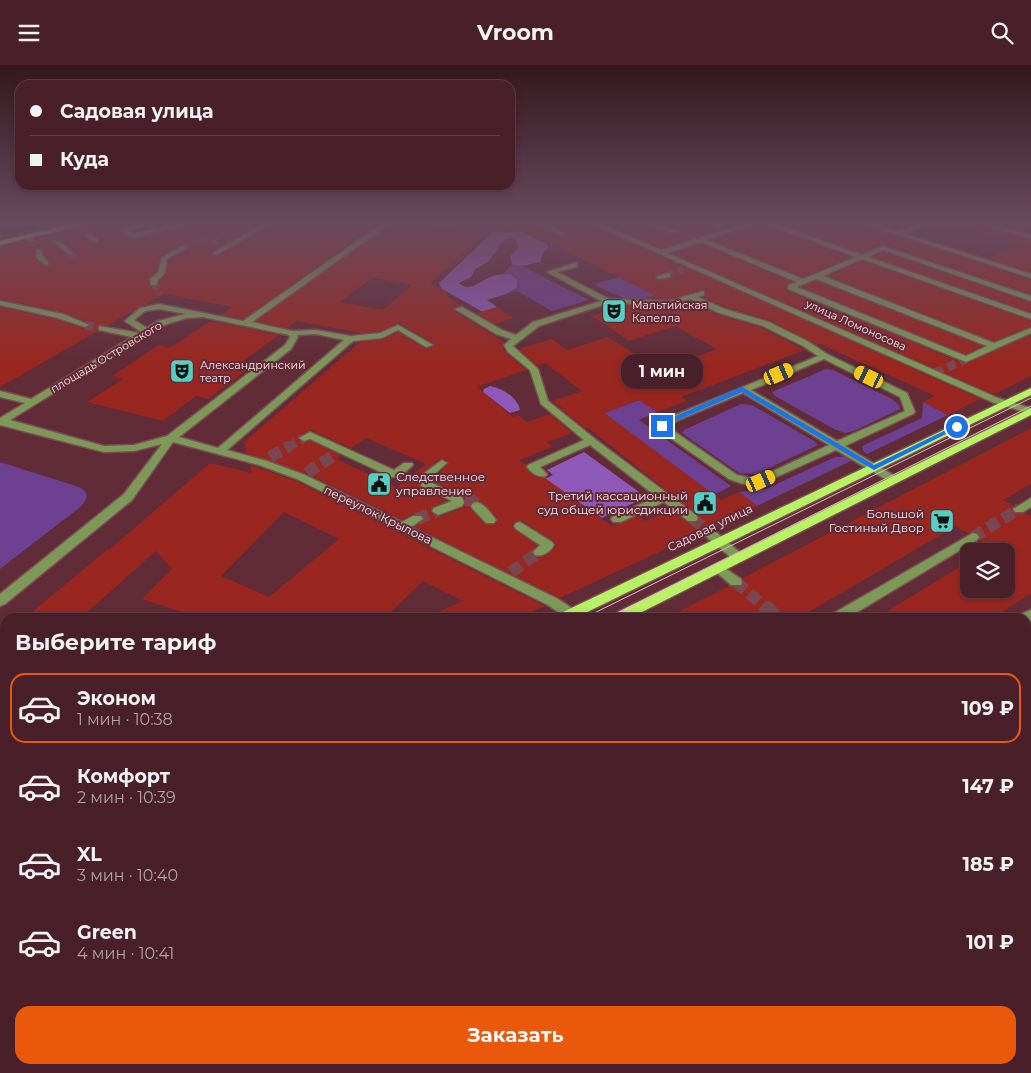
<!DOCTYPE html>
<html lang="ru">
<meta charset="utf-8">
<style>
body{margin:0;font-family:Montserrat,sans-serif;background:#532d35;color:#f1f3f6;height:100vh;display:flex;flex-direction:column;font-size:19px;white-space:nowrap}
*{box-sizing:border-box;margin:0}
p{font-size:16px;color:#b1a3a8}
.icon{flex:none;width:28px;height:28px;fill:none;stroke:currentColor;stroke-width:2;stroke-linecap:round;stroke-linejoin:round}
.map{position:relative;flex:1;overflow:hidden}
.side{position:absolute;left:0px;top:548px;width:1031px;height:461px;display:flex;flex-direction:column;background:#492029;border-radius:15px 15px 0 0;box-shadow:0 2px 8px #0003,0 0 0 1px #613e46}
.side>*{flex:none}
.hud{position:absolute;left:15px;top:15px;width:500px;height:110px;border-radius:15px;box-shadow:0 2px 8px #0003,0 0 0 1px #613e46;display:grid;align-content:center;height:110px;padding:0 15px;background:#492029}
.buttons{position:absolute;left:960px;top:478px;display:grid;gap:10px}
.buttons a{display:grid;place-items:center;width:55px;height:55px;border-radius:10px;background:#492029;box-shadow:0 2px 8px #0003,0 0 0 1px #613e46;font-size:25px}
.end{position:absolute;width:22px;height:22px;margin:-11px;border:6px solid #1a73e8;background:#fff;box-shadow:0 0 0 2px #fff}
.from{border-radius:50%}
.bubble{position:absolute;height:35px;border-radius:15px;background:#492029;box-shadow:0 2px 8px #0003,0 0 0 1px #613e46;font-size:16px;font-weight:700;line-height:35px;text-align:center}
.car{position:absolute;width:15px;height:30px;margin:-15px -8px;border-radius:6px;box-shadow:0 0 4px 1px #0007;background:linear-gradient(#f5c518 24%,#345 0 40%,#f5c518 0 76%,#345 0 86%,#f5c518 0)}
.hud b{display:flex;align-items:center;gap:18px;height:48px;font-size:19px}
.hud b+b{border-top:1px solid #613e46}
.hud i{width:12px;height:12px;background:#f1f3f6}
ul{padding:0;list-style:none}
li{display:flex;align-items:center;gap:15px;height:70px;margin:0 10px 8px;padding:0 5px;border:2px solid transparent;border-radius:15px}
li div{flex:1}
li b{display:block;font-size:19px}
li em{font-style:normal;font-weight:700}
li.on{border-color:#ea580c}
li>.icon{width:45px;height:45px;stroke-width:1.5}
h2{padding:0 15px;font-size:22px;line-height:60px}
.button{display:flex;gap:10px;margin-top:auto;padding:10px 15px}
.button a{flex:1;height:58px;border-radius:15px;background:#ea580c;color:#fff;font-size:20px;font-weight:700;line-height:58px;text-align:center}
header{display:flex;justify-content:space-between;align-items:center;height:65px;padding:0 15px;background:#492029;font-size:22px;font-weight:700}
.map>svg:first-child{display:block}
.green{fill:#6e4092}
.forest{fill:#8f59ba}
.water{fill:#102e49;stroke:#576478}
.building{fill:#992720;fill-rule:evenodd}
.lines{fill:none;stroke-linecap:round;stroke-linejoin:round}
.minor-tunnel-far3{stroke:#794651;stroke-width:7;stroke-dasharray:7 4;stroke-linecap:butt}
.minor-tunnel-far2{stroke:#794651;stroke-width:9;stroke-dasharray:9 4.5;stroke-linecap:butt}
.minor-tunnel-far1{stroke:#794651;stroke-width:12;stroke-dasharray:12 5.5;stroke-linecap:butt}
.minor-tunnel{stroke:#794651;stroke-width:15;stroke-dasharray:15 8;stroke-linecap:butt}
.minor-casing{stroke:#7d4c56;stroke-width:3}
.major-casing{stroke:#7d4c56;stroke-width:3}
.minor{fill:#7c9958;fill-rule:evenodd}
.major{fill:#b7f164;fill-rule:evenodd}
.tram-far1{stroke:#debdc3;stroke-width:1}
.tram{stroke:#debdc3;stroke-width:2}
.route{fill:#1a73e8}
.labels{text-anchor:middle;stroke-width:4;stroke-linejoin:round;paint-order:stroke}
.far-poi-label{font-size:11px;fill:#fee2e6;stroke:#612b37;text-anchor:start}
.far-street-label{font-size:11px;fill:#fee2e6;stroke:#612b37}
.poi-label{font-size:12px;fill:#fee2e6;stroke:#612b37;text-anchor:end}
.street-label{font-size:12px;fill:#fee2e6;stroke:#612b37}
</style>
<header><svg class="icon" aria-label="menu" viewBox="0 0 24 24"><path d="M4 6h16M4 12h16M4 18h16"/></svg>Vroom<svg class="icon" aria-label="search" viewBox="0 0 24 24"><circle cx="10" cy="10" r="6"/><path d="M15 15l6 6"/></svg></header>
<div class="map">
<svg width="1031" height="1008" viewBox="0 0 1031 1008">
<rect width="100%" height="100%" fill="#612b37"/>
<!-- green -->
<g class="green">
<path d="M512,199l8,1 69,35 -37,11 -35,-20 -11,3 11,-7 -15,-12z"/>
<path d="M619,212l38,19c-25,9 -41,0 -63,-12z"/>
<path d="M826,304l7,1 59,29 7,6 1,4 -46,22 -9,2 -11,-4 -59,-33 -3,-4z"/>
<path d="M639,335l18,12 -18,8 92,66 -17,9 -110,-82z"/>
<path d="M923,337l25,13 -81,39 -4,-3 -1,-5 60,-28z"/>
<path d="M741,339l11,1 62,36 4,4 -61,29 -18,-1 -57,-40 2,-3z"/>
<path d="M835,392h11l7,3 -96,46 -18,-14 27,-3z"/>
<path d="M0,397l79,25c12,6 8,14 0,21l-79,61z"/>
</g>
<!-- forest -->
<g class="forest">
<path d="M495,165l8,3 17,-2 27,13 1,4 -4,3 -4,11c-9,2 -20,6 -28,2l-2,-8 8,-8v-5l-3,-4 -6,-1 -6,3 -15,21 -13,7 -4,8 -12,6c11,11 23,-4 34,-7 4,-2 12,-1 17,-2l7,6v7l-11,7 -19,6 10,7 -14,5 -41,-23 -3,-6z"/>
<path d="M490,321c12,2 27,11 30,24l-10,3 -27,-21 1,-3z"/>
<path d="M584,387l62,45 -44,21 -57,-39 8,-4 -6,-5z"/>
</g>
<!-- water -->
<path class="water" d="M0,157h66l-66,15z"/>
<!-- building -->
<g class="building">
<path d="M108,157h32l-22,7 1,3 12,8 54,-13 2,-2 -3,-3h77l-50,31 7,3 57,-34h105l-137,97 -22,-4 11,-8 -69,-13 -56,32 -9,-1v6l-98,56v-80l58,13 26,9 7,-3 -1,-3 -27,-11 -63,-13v-52l26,-6 7,2 2,-4zM55,175h6l12,11v4h-6l-12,-11zM180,180l6,1 2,2 -19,12 -2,13 -7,8 -2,5h-8l-2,-7 8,-8 4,-14zM37,182l5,1 2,6 5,7v4h-6l-8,-7v-9z"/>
<path d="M394,157h51l-21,16 67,-16h9l-70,61 18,10 -2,3 15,9 -7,2v4l50,31 -2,4 4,7 20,17 -49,17 36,30 5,-2 9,7 23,-8 22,19 -25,9 5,5 -33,13 7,5v3l6,6 13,4 67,48 27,-10 6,5 25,-12 18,14h8l4,-6 -113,-90 -2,1 -24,-19h2l-10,-8 29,-10 -37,-28 -8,3 -18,-17 33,-10 15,11 41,-13 52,33 57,-21 -42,-23 -46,15 -37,-25 23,-8 2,-3 53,2 20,-6 28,14 44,13 43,22 -124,47 6,4 -30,11 -18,-12 -35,13 117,87 18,-8 18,14 -44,21 -8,-3 -7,6 2,3 -140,65 -145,-71 10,-8 -4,-5h-9l-10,6 -96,-47 -59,-19 -3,-12 116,-100 22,-2 16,-8 27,17 10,-3 -1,-3 -35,-20 -19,8 -20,2 -63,-12 -10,7 -31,-7zM372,213l40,7 -29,25 -43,-8zM311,365l40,18 15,-10 60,26 -29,23 -61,-28 5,-4 -31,-14 -7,2 -6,-4zM441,393l7,3v3l-16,17 31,14 3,7 -3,6 -24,9 -8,-4 -1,-3 3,-4 14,-5 -27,-13 -3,-11zM478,435l8,6 10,10 2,4 -2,4h-11l-14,-14 -2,-5 4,-4zM521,455l33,21 2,5 -4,5 -8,5h-11l-2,-4 6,-7 -25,-18 2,-5z"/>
<path d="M507,157h26l29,16 7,-3 -22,-13h39l394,177 -32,16 -25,-13 12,-6 -115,-52 -3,1 -47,-25 -44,-13 -23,-10 3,-2 -1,-6 -36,10 -27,-1 13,-3z"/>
<path d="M602,157h41l30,13 7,-4 -20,-9h43l17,8 -59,18z"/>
<path d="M776,157h81l174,58v14l-145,-49h-6l-18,8z"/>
<path d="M961,157h14l56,19v31l-43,-14 35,-13 -62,-19z"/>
<path d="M995,157h15l10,3 11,4v4z"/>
<path d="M760,159l91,33 -48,20 -91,-37z"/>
<path d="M701,179l91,38 -6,2 1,7 178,73 66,-29v41l-34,17h-6l-319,-140z"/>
<path d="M883,187l148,51v9l-158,-55z"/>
<path d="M862,196l169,60v5l-37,15 -166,-65z"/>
<path d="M816,216l166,65 -16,8 -164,-67z"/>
<path d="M497,242l16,11 -18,6 -18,-11z"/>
<path d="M211,256l68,14 -39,28 12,3 -44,33 -12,-3 -33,25 -76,-19 36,-23 -11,-3 47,-31 10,3z"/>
<path d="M1031,363v56l-28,16 11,6 -3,3 2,4h12l6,3v77l-37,24h-116l91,-56v28h37v-38h-9l-18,-11 2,-4 -4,-4 -5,-1 -4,3 -12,-8 -156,91h-132l61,-31 13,1 1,-9z"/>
<path d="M210,398l42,10 -2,-8 46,16 249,125 -24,11h-95l37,-16 -40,-20 -37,36h-190l-54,-18 30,-30 -16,-18 -74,66h-56l82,-68 1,1zM284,447l55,27 -70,58 -48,-21z"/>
</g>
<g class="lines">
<!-- minor-tunnel-far3 -->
<g class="minor-tunnel-far3">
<path d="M113,157l6,6"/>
<path d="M432,157l11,2"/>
<path d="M605,159l5,-2"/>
<path d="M82,163l7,7"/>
<path d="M50,171l8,6"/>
<path d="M201,173l19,3"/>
<path d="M31,175l8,10"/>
<path d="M183,183l18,-10 -11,-8"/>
<path d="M70,188l6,5"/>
<path d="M667,210l17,-6"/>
<path d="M154,218l7,11"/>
</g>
<!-- minor-tunnel-far2 -->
<g class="minor-tunnel-far2">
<path d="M85,260l17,3"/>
<path d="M935,308l31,-14"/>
<path d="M288,382l16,-9"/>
</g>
<!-- minor-tunnel-far1 -->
<g class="minor-tunnel-far1">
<path d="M270,392l20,-11"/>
<path d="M307,408l27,-18"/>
<path d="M465,435h7l5,6"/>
<path d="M692,453l14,12"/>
<path d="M417,454l21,-8"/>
<path d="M973,472l46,-28"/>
<path d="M511,507l28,-20"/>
<path d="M736,517l29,25"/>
</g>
<!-- minor-tunnel -->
<path class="minor-tunnel" d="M764,541l12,11"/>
<defs>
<g id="minor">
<path d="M147,157l11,6 24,-5 3,2 -54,13 -11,-8zM147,161l4,4 -19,4 -4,-3z"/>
<path d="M265,157h8l-55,32 -5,-1z"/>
<path d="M384,157h8l-140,100 40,9 24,-1 35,6 29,-3 18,-8 35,20 -7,2 -28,-17 -16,8 -29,3 -126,109 40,11 38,14 97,47 11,-6h8l2,3 -12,8 147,72 21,14 1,4h-15l-17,-12 -251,-126 -38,-14 -86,-23 -41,58 -127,104 -5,2v-12l124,-100 38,-50 -28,7 -30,1 -104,-27v-7l25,-15 -25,-6v-6l31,8 101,-62 -33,-7v-4l40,7 2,-1 -16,-11 15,-13 19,-4 84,17zM159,244l27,5 -28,7 -11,7 -13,-8 11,-9zM203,252l86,18 1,2 -5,8 -118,91 -33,9 -30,1 -94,-26 154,-95 23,-7zM316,269l28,6 -126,108 -39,-11 112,-88 7,-12 -1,-2z"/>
<path d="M535,157h8l24,13 -5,1z"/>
<path d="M588,157h9l64,28 89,-28h10l-53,18 96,39 53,-22 -96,-35h10l92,33 19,-8h4l146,49v5l-148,-51 -15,7 163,57v5l-169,-60 -39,17 171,67 37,-15v5l-65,29 -178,-73v-4l9,-3 -96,-40 -34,11 331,145 33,10v6l-39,-12zM816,214l171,67 -21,10 -169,-69z"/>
<path d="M645,157h10l23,10 -5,1z"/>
<path d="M705,157h10l7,4 -3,2z"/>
<path d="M859,157h10l30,10 23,-10h9l-25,12 125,40v4z"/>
<path d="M977,157h11l43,13v4z"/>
<path d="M1019,157l12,1v4l-11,-4z"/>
<path d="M89,168l8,6v2h-4l-7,-6z"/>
<path d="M27,170l6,4v2c-4,1 -7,-1 -9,-4z"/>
<path d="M56,176h4l12,11v2h-4l-12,-11z"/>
<path d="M181,182l5,1 -19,11 -2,14 -7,7 -1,5h-6l-1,-6 8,-7 4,-15z"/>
<path d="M37,184h4l1,6 6,7v2h-4l-8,-7z"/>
<path d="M574,198h3v4l-20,5 52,27 60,2 35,-10v4l-6,2 27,12 44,13 40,20 18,12 80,39 8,19 -2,2 -68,32 53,32 1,2 -1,2h-8l-54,-32 -75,34h-18l-14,-5 -70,-49 -1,-6 5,-4 155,-64 -15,-10 -40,-20 -44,-13 -29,-14 -20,6 -61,-2 -70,23 -26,20 25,23 10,32 47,38 101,76 2,3 -2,3h-8l-24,-19 -43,20h-8l-2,-3 2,-3 44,-19 -67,-52 -50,22 7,7 -1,2c-7,2 -15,-3 -19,-9l1,-2 56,-25 -43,-36 -11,-34 -22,-18 -4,-7 7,-6 -15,-5 -41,-25 7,-2 40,23 14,5 17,-13 68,-21 -54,-29zM824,294l76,38 5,14 -68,30 -86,-51zM743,328l86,52 -73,34 -19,-4 -69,-48 1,-3z"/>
<path d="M667,208h3v4l-10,2 -4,-2z"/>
<path d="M0,236l63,13 26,11 -4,2 -27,-9 -58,-13z"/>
<path d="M310,367l84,38 10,-7h8l1,2 -14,12h-8l-81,-38 -6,2 -5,-3z"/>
<path d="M442,395l5,3 -17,15v4l32,15 2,6 -2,3 -24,9 -6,-4 2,-3 18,-7 -31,-15 -2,-9z"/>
<path d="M1031,433v9l-8,5h-8l-2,-3z"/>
<path d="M477,437c7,2 15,12 19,18l-2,3h-8l-13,-14 -2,-3 2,-3z"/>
<path d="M520,457l32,20 2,3c-4,7 -12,12 -19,10l-2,-3 7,-7 -24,-16 -2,-3 2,-3z"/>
<path d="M706,461l4,1 33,28 2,3 -2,3h-8l-33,-28 -2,-3z"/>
<path d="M973,468l4,1 2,3 -2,3 -128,77h-16l1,-4z"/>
<path d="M719,499l22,15 1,3 -1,3h-10l-16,-14 -2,-3 2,-3z"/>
<path d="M1031,545v11l-5,2v-6h-6l1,-3z"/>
<path d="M1026,597l5,2v12l-5,-2z"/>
<path d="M1031,766v28l-5,2v-29z"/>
<path d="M600,1004h29l2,4h-29z"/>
</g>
<g id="major">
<path d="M81,157h12l-93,23v-4z"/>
<path d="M1031,323v7l-454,222h-18l2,-4z"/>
<path d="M1031,343v7l-399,202h-18l2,-4z"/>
<path d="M5,818v18l-5,2v-18z"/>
<path d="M5,860v21l-5,3v-21z"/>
</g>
</defs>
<!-- minor casing -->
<use href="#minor" class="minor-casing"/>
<!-- major casing -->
<use href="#major" class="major-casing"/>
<!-- minor -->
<use href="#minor" class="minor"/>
<!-- major -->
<use href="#major" class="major"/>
<!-- tram-far1 -->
<g class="tram-far1">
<path d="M586,552l445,-219"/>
<path d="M609,552l422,-211"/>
</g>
<!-- tram -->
<g class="tram">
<path d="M0,843l5,-3"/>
<path d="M0,860l5,-4"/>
</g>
</g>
<!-- sky -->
<linearGradient id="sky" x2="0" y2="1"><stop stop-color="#35181e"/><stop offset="0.53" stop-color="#6a4a5e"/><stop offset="1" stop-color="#6a4a5e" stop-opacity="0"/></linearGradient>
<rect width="1031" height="298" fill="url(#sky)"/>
<!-- route -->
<path class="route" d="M742,322l132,78 80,-39 6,1 -86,43 -132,-78 -74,32 -3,3 -6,-1 5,-5z"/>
<!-- icons -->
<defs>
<symbol id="theatre-square" viewBox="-11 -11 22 22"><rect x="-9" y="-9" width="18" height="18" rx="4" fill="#55cec4" stroke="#612b37"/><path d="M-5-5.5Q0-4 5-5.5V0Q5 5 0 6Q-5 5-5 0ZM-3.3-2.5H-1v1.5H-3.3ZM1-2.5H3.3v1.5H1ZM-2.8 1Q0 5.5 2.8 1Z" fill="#111"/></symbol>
<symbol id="civic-square" viewBox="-11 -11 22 22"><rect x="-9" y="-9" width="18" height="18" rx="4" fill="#55cec4" stroke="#612b37"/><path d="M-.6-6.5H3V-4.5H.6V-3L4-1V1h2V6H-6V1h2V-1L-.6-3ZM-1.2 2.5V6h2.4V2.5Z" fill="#111"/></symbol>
<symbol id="supermarket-square" viewBox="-11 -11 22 22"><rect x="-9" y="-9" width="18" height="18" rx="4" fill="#55cec4" stroke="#612b37"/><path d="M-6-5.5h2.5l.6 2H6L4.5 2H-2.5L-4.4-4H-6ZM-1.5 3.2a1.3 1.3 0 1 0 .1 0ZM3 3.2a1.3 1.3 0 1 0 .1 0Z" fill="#111"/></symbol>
</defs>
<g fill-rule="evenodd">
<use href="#theatre-square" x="600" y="232" width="28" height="28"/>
<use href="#theatre-square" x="168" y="292" width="28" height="28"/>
<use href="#civic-square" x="365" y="405" width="28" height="28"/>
<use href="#civic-square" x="691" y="424" width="28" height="28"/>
<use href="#supermarket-square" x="928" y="442" width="28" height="28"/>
</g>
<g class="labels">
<!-- far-poi labels -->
<g class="far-poi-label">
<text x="632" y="244">Мальтийская<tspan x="632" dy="13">Капелла</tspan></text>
<text x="200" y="304">Александринский<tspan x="200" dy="13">театр</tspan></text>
</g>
<!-- far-street labels -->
<g class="far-street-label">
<text transform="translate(856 260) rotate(24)" y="4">улица Ломоносова</text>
<text transform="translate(106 292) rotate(-31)" y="4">площадь Островского</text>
</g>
<!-- poi labels -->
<g class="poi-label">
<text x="396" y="416" text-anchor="start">Следственное<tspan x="396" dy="14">управление</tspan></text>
<text x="688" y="435">Третий кассационный<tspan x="688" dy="14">суд общей юрисдикции</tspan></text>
<text x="924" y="453">Большой<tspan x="924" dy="14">Гостиный Двор</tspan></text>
</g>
<!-- street labels -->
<g class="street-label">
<text transform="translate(378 450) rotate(26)" y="4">переулок Крылова</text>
<text transform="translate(710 463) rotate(-26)" y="4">Садовая улица</text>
</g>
</g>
</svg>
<div class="buttons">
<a><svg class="icon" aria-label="layers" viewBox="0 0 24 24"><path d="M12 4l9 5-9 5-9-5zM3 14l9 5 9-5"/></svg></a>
</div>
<i class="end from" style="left:957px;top:362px"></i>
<i class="end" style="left:662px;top:361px"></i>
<div class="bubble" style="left:621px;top:289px;width:82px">1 мин</div>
<i class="car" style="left:779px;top:309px;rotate:67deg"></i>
<i class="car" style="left:869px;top:312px;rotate:296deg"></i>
<i class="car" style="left:761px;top:416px;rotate:66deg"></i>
<div class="hud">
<b><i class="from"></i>Садовая улица</b>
<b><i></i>Куда</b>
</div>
<section class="side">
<h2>Выберите тариф</h2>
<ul>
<li class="on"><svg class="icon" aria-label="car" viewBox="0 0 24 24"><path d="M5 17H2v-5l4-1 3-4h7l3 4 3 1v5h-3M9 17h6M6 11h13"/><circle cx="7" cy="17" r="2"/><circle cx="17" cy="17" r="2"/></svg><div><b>Эконом</b><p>1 мин · 10:38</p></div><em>109 ₽</em></li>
<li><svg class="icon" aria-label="car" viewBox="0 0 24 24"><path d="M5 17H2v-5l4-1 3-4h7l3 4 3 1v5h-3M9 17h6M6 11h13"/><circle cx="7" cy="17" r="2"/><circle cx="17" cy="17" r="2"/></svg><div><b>Комфорт</b><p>2 мин · 10:39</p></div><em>147 ₽</em></li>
<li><svg class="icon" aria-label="car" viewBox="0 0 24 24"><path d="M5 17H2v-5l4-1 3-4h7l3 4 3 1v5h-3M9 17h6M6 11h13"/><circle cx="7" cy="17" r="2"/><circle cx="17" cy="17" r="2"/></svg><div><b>XL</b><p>3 мин · 10:40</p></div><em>185 ₽</em></li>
<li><svg class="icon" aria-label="car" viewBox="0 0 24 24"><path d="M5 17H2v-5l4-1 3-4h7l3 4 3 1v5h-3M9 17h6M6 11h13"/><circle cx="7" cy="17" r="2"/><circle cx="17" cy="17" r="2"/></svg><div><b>Green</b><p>4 мин · 10:41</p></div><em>101 ₽</em></li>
</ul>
<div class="button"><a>Заказать</a></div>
</section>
</div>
